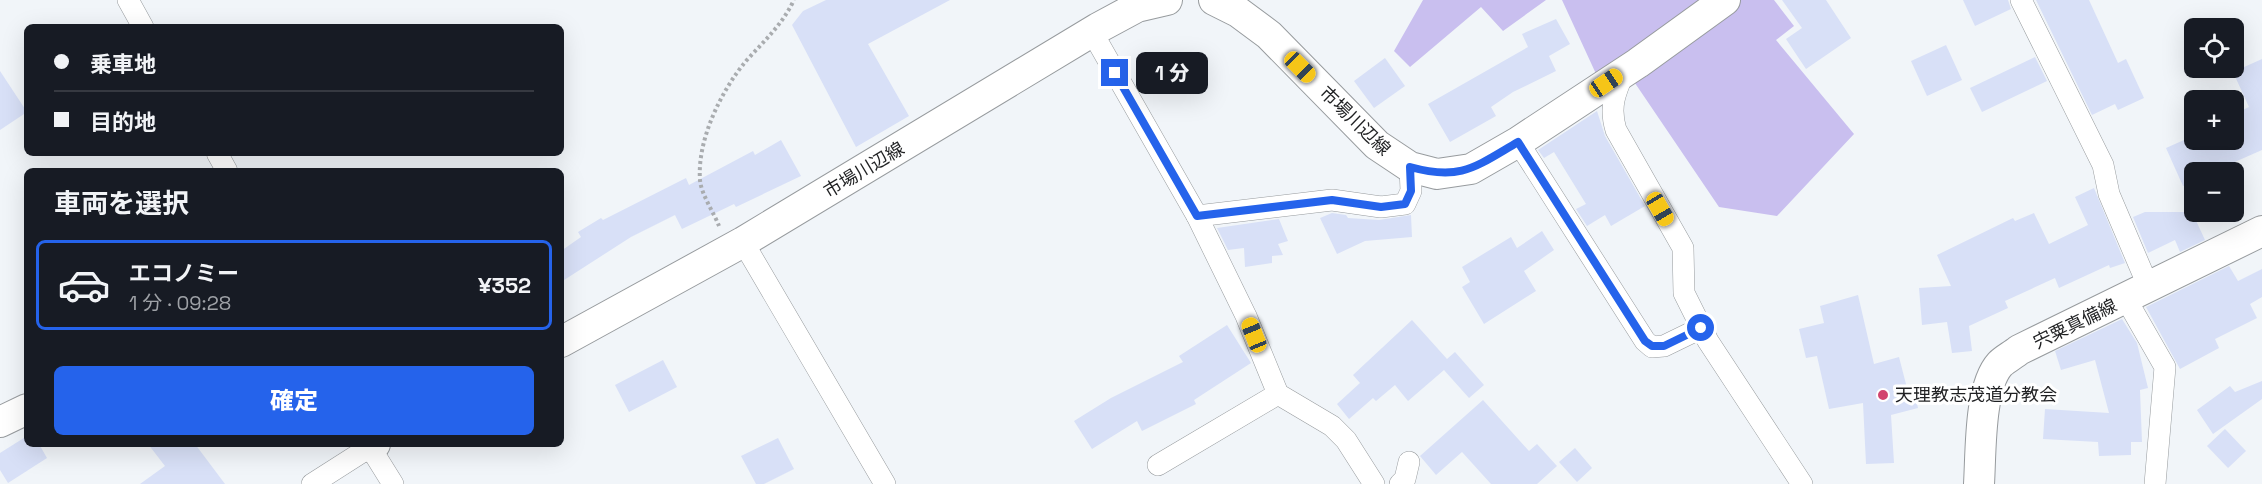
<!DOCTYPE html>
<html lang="ja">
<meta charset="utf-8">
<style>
body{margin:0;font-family:"Space Grotesk","Noto Sans JP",sans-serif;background:#20242c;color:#f1f3f6;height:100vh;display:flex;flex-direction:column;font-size:22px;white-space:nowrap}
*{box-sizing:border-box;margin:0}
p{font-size:20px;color:#9ea1a6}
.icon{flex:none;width:33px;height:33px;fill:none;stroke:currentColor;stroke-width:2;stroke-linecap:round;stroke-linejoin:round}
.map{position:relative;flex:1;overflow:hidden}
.panel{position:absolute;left:24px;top:168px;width:540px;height:279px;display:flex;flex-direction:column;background:#171b24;border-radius:9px;box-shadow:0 6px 24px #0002}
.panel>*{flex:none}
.top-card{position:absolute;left:24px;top:24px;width:540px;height:132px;border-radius:9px;box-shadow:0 6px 24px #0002;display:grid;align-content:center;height:132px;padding:0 30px;background:#171b24}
.fabs{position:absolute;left:2184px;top:18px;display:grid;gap:12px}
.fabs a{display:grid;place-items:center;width:60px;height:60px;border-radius:9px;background:#171b24;box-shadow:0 6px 24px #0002;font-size:30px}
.end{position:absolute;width:27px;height:27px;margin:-14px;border:8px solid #2563eb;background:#fff;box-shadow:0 0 0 3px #fff}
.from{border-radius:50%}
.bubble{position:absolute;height:42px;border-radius:9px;background:#171b24;box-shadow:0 6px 24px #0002;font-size:20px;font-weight:800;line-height:42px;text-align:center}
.car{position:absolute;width:18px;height:36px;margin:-18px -9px;border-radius:8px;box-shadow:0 0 4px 2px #0007;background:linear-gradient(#f5c518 24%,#345 0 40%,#f5c518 0 76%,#345 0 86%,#f5c518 0)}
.top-card b{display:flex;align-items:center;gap:21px;height:57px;font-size:22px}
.top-card b+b{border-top:2px solid #363941}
.top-card i{width:15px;height:15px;background:#f1f3f6}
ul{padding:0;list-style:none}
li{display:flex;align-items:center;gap:18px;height:90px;margin:0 12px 9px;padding:0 18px;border:3px solid transparent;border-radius:9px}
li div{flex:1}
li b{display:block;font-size:22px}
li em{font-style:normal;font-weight:800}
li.selected{border-color:#2563eb}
li>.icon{width:54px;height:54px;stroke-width:1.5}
h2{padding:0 30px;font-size:27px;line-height:72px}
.cta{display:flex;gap:12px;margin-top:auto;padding:12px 30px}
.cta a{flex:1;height:69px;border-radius:9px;background:#2563eb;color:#fff;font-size:24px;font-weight:800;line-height:69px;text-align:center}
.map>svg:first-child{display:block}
.green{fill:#c9bfef}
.building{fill:#d8e0f7}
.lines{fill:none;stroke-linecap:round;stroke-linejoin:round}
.minor-casing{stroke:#979b9e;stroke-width:22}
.secondary-casing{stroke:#979b9e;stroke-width:32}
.path{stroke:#a9acaf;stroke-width:4;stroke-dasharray:3 3;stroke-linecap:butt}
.minor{stroke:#fff;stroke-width:21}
.secondary{stroke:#fff;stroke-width:30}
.route{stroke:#2563eb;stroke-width:8}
.poi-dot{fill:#d2446e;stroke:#fff;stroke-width:2}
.labels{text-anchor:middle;stroke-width:6;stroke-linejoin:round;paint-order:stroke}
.street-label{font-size:18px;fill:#1f2022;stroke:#fff}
.poi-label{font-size:18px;fill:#1f2022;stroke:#fff;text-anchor:start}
</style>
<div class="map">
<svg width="2262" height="484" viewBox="0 0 2262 484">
<rect width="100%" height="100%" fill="#f1f5f9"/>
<!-- green -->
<g class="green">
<path d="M1423,0h123l-43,31 -22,-24 -71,60 -16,-16z"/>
<path d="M1562,0h212l20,26 -18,14 78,94 -77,82 -58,-9 -99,-146 -23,15z"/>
</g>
<!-- building -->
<g class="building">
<path d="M826,0h124l-82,44 41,72 -53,31 -64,-122 11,-14z"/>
<path d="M1782,0h44l25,38 -45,31 -20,-30 16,-11z"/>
<path d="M1963,0h45l3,9 -36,17z"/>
<path d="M2036,0h53l29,63 8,-4 18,39 -26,12 -3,-6 -23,11z"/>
<path d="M1556,19l14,25 -21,12 7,15 -43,21 -22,15 5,9 -46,26 -22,-38 100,-57 -6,-13z"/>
<path d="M1946,45l16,35 -35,16 -16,-35z"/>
<path d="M2035,57l12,24 -65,31 -12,-24z"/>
<path d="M1385,58l20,28 -31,22 -20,-27z"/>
<path d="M2262,59v91l-50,22h-18v8l-11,6 -17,-38 18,-8h50v-26l15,-7 -16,-35z"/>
<path d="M0,71l27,41 -27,18z"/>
<path d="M1597,111l8,25 40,70 -34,20 -6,-11 -18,11 -11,-17 10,-5 -32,-52 -10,6 -6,-8z"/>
<path d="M781,140l20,36 -65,31 -2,-3 -52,25 -7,-14 -44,22 -70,45v-31l20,-14 -3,-5 23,-14 2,2 83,-42 3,7 64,-34 2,4z"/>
<path d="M2094,188l31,75 -15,5 -1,-3 -50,23 -4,-10 -50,23 3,7 -39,18 3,25 -20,2 -5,-31 -25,3 -3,-37 32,-2 -14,-31 76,-37 2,3 19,-8 15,31 39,-19 -13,-28z"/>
<path d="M2145,212h47l13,28 -25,12 -5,-12 -27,13 -15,-36z"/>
<path d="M1332,213l14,2 2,3 31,2 32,-5 1,22 -47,4 -28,13 -17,-36z"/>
<path d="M1279,219l9,22 -10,3 5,11 -11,1v7l-27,4 -1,-19 -16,2 -11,-22z"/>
<path d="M1542,231l12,19 -30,21 12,20 -52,33 -22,-37 8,-5 -8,-15 49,-30 6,11z"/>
<path d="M2229,266l9,15 24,-12v28l-12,7 7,14 -42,21 4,9 -39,21 -34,-62z"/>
<path d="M1858,295l16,69 25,-7 8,31 6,-2 5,22 -27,7 3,48 -28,1 -3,-61 -34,6 -12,-53 -11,2 -7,-29 25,-6 -4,-17z"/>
<path d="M2122,319l15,24 11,45 -8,2 2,52h-11v13l-32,1 -1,-14 -55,-3 2,-30 64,4 -14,-53 -34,10 -6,-19z"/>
<path d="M1412,320l35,39 8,-7 29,33 -15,13 -25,-28 -36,31 -13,-16 -19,16 -3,-3 -24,21 -12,-15 23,-21 -7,-8z"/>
<path d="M1227,325l24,38 -57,37 2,4 -54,27 -5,-10 -45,28 -18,-28 37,-23 72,-36 -4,-6z"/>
<path d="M663,360l14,27 -48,25 -14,-27z"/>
<path d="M2262,381v18l-49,35 -16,-24 33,-24 5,6z"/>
<path d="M1483,400l46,51 8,-7 20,22 -20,18h-46l-29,-32 -26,23 -16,-19z"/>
<path d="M2225,429l21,22 -18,17 -21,-22z"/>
<path d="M27,436v8h12l8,14 -39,25 -8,-13v-17z"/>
<path d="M778,438l16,31 -30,15h-8l-15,-28z"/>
<path d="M148,444h47l30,40h-85l25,-18z"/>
<path d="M1575,448l17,20 -15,14 -18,-20z"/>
</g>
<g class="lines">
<defs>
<g id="minor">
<path d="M128,0l15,27"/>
<path d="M2021,0l82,165 6,29 40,94"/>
<path d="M1092,32l105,184 49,100 32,78 54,32 14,14 28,44"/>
<path d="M1624,72c-9,21 -15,35 -8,58l67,118 1,45 24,48 94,143"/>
<path d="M1518,142l127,199 7,6 12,-1 37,-18"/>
<path d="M217,153l10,18"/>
<path d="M1197,216l135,-16 49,7 24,-3 6,-13 -1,-24"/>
<path d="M743,242l142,242"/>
<path d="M2126,299l39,68 -10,117"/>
<path d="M1158,465l120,-71"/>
<path d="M312,484l58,-37 23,37"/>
<path d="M1400,484l5,-5 4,-17"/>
</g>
<g id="secondary">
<path d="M1214,0l24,12 31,23 108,110 33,22 27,7 34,-5 47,-27 120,-79 87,-63"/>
<path d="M561,342l182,-100 355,-214 39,-21 30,-7"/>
<path d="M0,422l27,-13"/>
<path d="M368,444l2,3 5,-3"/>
<path d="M1979,484c2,-31 0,-97 21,-120 5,-5 13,-9 19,-14l243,-119"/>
</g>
</defs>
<!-- minor casing -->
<use href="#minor" class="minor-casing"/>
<!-- secondary casing -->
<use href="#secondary" class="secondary-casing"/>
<!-- path -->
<path class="path" d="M719,226c-5,-13 -18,-32 -19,-46 -3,-40 21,-89 46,-119 18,-20 36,-36 48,-61"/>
<!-- minor -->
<use href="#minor" class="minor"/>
<!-- secondary -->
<use href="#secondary" class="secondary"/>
</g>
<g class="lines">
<!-- route -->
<path class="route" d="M1115,73l82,143 135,-16 49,7 24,-3 6,-13 -1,-24c51,14 65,0 108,-25l127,199 7,5h12l37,-18"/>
</g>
<!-- markers -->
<circle class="poi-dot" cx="1883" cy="395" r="6"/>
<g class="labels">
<!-- street labels -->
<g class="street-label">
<text transform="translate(1355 121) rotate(44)" y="6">市場川辺線</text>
<text transform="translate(864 170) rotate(-31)" y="6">市場川辺線</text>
<text transform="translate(2075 324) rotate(-26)" y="6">宍粟真備線</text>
</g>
<!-- poi labels -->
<g class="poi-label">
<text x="1895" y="401">天理教志茂道分教会</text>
</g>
</g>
</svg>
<div class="fabs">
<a><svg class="icon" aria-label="locate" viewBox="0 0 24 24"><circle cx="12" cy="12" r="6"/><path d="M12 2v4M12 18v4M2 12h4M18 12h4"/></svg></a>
<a>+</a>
<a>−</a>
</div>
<i class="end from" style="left:1701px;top:328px"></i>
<i class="end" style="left:1115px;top:73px"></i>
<div class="bubble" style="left:1136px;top:52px;width:72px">1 分</div>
<i class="car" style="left:1300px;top:67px;rotate:135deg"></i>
<i class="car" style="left:1606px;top:83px;rotate:56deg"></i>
<i class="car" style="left:1660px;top:209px;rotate:150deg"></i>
<i class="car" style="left:1254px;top:335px;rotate:338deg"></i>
<div class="top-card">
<b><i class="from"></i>乗車地</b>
<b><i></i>目的地</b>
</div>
<section class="panel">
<h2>車両を選択</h2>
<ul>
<li class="selected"><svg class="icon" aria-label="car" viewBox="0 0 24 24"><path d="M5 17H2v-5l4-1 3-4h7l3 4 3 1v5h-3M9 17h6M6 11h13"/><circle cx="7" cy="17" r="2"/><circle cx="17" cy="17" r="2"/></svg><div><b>エコノミー</b><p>1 分 · 09:28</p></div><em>¥352</em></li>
</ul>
<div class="cta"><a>確定</a></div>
</section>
</div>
